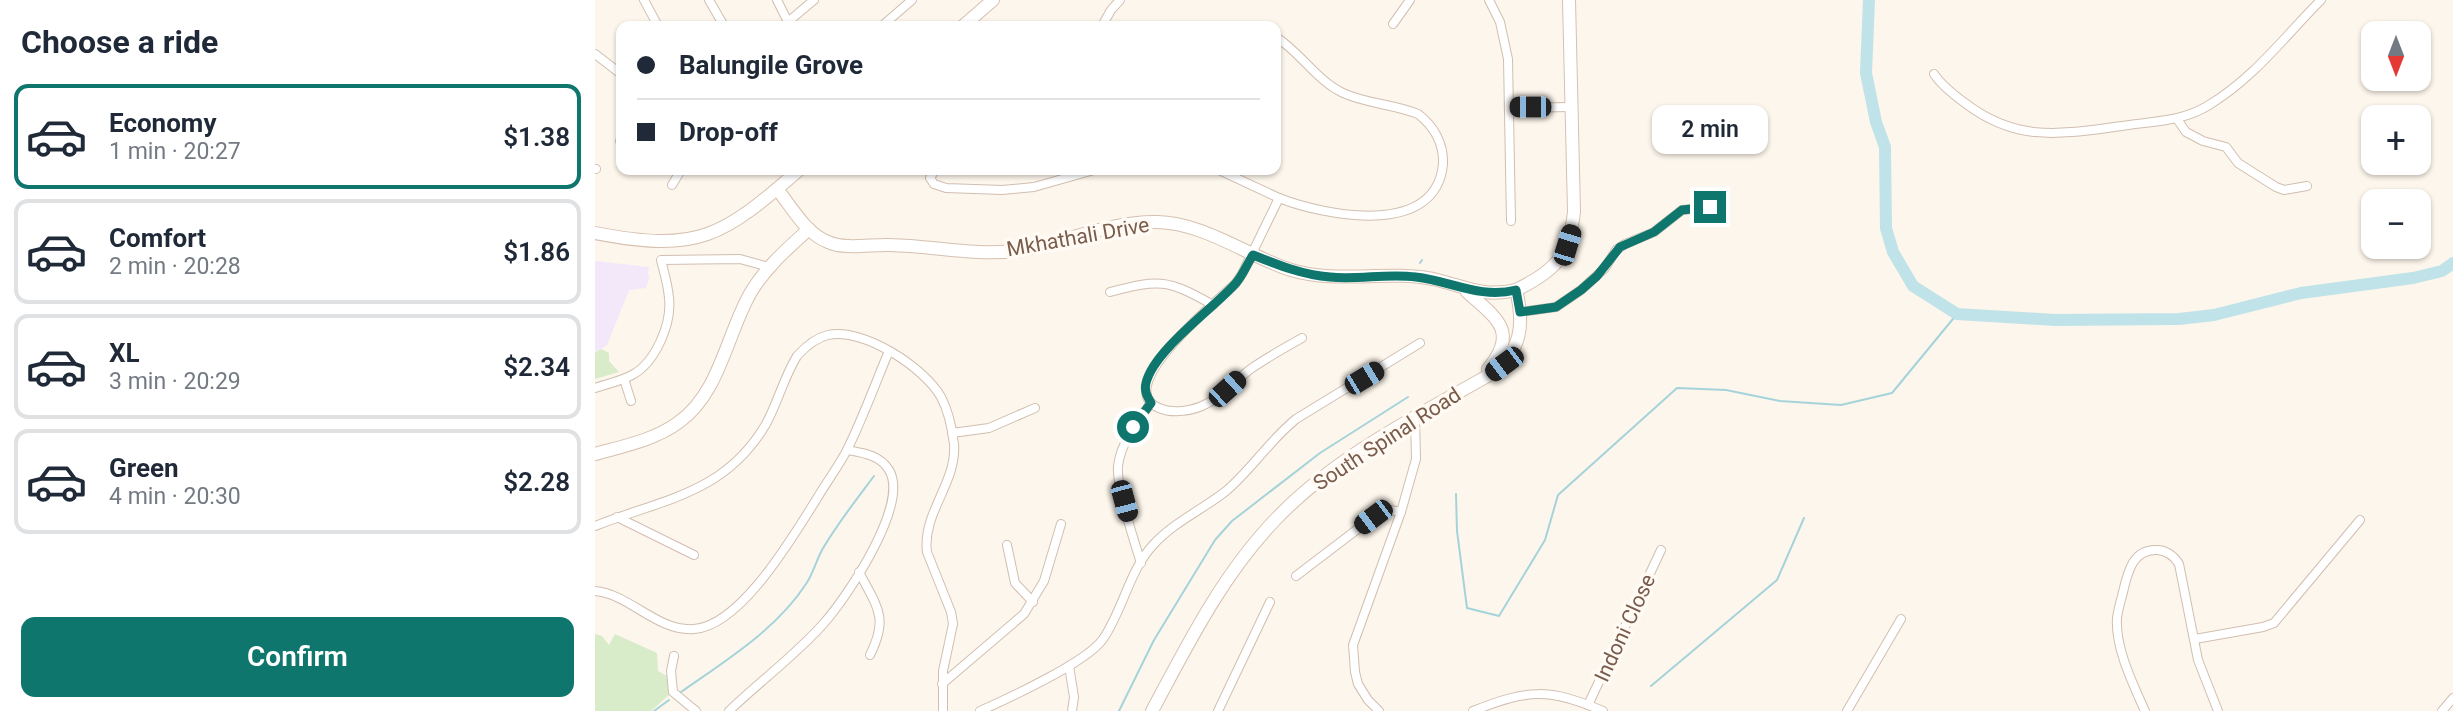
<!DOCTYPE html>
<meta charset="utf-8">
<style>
body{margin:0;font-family:Roboto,sans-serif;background:#f2f2f3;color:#1f2937;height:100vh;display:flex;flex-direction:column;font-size:26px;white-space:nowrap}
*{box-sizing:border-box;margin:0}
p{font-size:23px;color:#747a83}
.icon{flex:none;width:38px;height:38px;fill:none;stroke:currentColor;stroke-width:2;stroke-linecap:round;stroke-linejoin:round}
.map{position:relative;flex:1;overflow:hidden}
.panel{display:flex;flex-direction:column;background:#fff;width:595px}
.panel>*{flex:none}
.banner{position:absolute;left:21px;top:21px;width:665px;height:154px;border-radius:14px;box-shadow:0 2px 5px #0004;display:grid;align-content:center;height:154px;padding:0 21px;background:#fff}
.needle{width:46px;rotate:180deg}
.tools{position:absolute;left:1766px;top:21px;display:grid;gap:14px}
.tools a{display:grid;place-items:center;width:70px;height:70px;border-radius:14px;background:#fff;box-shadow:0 2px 5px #0004;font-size:35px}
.end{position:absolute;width:32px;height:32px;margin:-16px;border:9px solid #0f766e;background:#fff;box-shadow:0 0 0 4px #fff}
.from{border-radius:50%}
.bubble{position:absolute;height:49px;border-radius:14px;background:#fff;box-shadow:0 2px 5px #0004;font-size:23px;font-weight:600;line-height:49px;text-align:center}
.car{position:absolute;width:21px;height:42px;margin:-21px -10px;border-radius:9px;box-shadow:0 0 5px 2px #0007;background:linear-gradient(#222 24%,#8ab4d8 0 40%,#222 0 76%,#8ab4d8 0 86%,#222 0)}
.banner b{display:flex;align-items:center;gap:24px;height:66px;font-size:26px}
.banner b+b{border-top:2px solid #e0e1e3}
.banner i{width:18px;height:18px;background:#1f2937}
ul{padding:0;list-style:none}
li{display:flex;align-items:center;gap:21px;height:105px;margin:0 14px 10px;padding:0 7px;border:4px solid #e0e1e3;border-radius:14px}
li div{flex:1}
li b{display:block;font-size:26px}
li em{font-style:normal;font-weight:600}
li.active{border-color:#0f766e}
li>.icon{width:63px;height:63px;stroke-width:1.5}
h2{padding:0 21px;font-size:32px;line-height:84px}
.button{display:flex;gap:14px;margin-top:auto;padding:14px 21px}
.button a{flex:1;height:80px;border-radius:14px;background:#0f766e;color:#fff;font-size:28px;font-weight:600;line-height:80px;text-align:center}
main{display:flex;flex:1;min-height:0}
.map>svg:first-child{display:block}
.education{fill:#f3e8fa}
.green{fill:#d8ecc9}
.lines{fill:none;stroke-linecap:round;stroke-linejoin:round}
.stream{stroke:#a5d3da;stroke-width:2}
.river{stroke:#bfe3e8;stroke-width:12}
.street-casing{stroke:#d1beb0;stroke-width:10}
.secondary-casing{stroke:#d6c0b0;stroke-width:14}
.street{stroke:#fff;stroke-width:8}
.secondary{stroke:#fff;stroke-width:12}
.route{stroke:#0f766e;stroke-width:9}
.labels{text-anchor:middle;stroke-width:7;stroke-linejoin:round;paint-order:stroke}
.street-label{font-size:21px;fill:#7a5c4d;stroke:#fffaf3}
</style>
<main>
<section class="panel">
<h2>Choose a ride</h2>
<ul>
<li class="active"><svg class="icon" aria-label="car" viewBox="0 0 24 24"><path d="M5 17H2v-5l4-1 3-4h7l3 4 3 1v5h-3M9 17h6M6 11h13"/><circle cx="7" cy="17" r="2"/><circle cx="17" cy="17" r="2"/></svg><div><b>Economy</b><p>1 min · 20:27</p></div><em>$1.38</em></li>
<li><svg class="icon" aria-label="car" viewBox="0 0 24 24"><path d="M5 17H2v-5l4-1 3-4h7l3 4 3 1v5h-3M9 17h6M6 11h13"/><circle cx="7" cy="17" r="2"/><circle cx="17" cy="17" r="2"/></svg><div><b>Comfort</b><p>2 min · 20:28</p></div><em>$1.86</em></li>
<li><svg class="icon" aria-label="car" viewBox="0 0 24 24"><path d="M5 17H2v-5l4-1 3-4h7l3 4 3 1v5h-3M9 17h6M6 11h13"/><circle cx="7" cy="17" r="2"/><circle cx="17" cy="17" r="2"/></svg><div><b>XL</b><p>3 min · 20:29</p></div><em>$2.34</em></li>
<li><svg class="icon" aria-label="car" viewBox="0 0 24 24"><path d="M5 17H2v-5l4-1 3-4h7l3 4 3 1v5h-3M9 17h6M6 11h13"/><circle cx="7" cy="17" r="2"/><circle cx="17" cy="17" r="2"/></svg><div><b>Green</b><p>4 min · 20:30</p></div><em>$2.28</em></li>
</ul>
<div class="button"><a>Confirm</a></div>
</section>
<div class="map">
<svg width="1858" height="711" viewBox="0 0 1858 711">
<rect width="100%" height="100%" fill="#fdf6ec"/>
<!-- education -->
<path class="education" d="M0,261l54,6 -1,8 2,1 -4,12 -17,2 -22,55 -12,8z"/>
<!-- green -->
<g class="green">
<path d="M6,349l8,4v8l10,11 -24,7v-26z"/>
<path d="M0,634l7,2 7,9 6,-11 42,19 1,18 9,5 3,18 -19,17h-56z"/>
</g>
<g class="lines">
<!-- stream -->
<g class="stream">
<path d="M825,263l2,-3"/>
<path d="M861,494l1,37 10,77 32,8 46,-76 13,-45 119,-107 49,2 54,11 61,4 51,-12 65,-79"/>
<path d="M1056,686l126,-106 27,-62"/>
<path d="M86,692c44,-31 95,-62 125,-108 7,-10 10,-23 16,-34 15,-26 34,-50 52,-74"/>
<path d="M59,711l15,-11"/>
<path d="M524,711l35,-71 61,-100 17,-19 88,-68 88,-56"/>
</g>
<!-- river -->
<path class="river" d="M1274,0l-3,73 10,49 9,25 1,81 7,24 20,34 44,28 98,6 124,-1 35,-4 87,-22 112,-15 29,-7 11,-8"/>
<defs>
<g id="street">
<path d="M49,0l14,26"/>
<path d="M114,0l15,26"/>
<path d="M182,0l11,22"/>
<path d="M894,0l11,22 8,37 3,162"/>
<path d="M798,24l17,-24"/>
<path d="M188,26l31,-26"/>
<path d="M287,26l30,-26"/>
<path d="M507,26l9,-16 9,-10"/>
<path d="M681,37c25,16 40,43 67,56 24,11 51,11 75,21 16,12 26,30 25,50 -7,74 -118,52 -164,34"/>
<path d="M0,54l26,20"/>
<path d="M1339,74c8,12 20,21 31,29 52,40 96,31 157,23 31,-5 60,-4 87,-21 45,-27 76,-69 112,-105"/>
<path d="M914,108l63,-1"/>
<path d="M1582,119l9,13 17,9 23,6 12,16 38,24 8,3 23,-4"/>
<path d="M25,141l1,1"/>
<path d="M0,169h1"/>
<path d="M340,170l-5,8 4,6 12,4 56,2 32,-3 60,-17"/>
<path d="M624,170l60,28 -37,76 -7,10c-18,17 -125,104 -76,124 14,6 34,3 47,-4 18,-8 30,-25 46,-36 16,-11 34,-21 50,-30"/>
<path d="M77,185l9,-15"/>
<path d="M515,292c50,-13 57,-13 103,13"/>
<path d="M925,312l36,-5 25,-17 24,-22 11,-18 9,-6 29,-12 28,-22 22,-2 19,-6"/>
<path d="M29,379l7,22"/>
<path d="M0,388c12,-4 26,-7 37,-13 23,-12 40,-51 37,-77 -1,-13 -5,-26 -8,-38l79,-1 29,8"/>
<path d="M357,433l37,-5 46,-20"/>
<path d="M22,517l77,38"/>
<path d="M0,526c68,-27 130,-32 171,-102 12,-22 18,-47 31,-68 9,-10 18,-18 31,-21 35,-8 97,33 113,62 8,15 11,31 13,47 3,39 -32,69 -27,108l24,60 2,12 -10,47v40"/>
<path d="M412,545l8,38 18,19"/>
<path d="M546,563c-7,-22 -25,-77 -23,-97 3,-24 19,-44 33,-63"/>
<path d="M264,572c18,35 30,45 11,83"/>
<path d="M701,576l84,-64 10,-2 11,2"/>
<path d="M0,591c35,3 62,41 99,38 47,-3 99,-93 122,-129 10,-17 22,-33 31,-50 16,-32 28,-66 42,-99"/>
<path d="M1600,639l68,-12 11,-4 86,-103"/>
<path d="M79,656l-3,15 2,21 23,19"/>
<path d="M474,666l5,31 -2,14"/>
<path d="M347,684l82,-70 20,-33 17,-57"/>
<path d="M993,705l73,-155"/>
<path d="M134,711c31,-30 67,-56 95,-88 23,-26 86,-119 65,-153 -9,-15 -26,-17 -42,-20"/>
<path d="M385,711c29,-13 107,-49 123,-72 20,-29 26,-68 50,-94 21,-23 49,-35 73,-54 25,-21 43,-50 70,-72l124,-76"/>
<path d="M623,711l52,-109"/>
<path d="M784,711l-11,-11 -10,-16 -3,-12 -2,-27 48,-133 15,-53 -1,-41"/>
<path d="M878,711c56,-22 75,-23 130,0"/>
<path d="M1252,711l54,-92"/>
<path d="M1550,711c-12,-27 -30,-63 -28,-93 1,-7 3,-15 5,-22 5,-20 9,-48 36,-46 10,1 16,6 21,14l19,96 20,51"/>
<path d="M1847,711l11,-13"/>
</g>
<g id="secondary">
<path d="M368,26l30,-26"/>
<path d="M182,189c15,18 28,44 51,53 18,8 43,2 63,3 44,1 93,13 137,4 43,-9 85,-28 129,-27 48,1 90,34 134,48 47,14 95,0 142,9 31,7 50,19 83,11"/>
<path d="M0,233c104,20 127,4 204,-63"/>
<path d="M872,292c30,26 52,40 21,77"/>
<path d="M0,454c29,-8 60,-14 84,-32 41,-29 48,-89 72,-130 15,-25 36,-43 58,-63"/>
<path d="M557,711c36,-67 70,-136 124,-192 59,-62 141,-103 215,-145 30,-23 34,-48 25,-84 39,-19 53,-33 58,-78l-5,-212"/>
</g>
</defs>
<!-- street casing -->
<use href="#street" class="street-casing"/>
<!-- secondary casing -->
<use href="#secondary" class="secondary-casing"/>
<!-- street -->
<use href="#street" class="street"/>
<!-- secondary -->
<use href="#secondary" class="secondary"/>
</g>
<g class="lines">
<!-- route -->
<path class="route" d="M538,427l18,-24c-4,-7 -7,-12 -5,-20 8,-33 67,-74 90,-100 7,-8 11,-19 17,-28 25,10 50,20 77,22 29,3 57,-4 86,0 35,4 64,22 100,13l4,22 36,-5 25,-17 16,-14 23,-29 34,-15 28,-22 28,-3"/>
</g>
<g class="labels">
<!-- street labels -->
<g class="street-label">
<text transform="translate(483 237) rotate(-10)" y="7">Mkhathali Drive</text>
<text transform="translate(792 439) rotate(-33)" y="7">South Spinal Road</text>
<text transform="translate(1030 628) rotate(-65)" y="7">Indoni Close</text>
</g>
</g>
</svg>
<div class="tools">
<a><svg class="needle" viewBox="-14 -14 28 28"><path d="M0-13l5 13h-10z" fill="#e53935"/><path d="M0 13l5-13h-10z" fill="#747a83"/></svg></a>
<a>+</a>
<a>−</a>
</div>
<i class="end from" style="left:538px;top:427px"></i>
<i class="end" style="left:1115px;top:207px"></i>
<div class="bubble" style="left:1057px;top:105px;width:116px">2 min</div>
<i class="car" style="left:935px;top:107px;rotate:270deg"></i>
<i class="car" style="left:972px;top:245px;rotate:17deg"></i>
<i class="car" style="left:909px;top:364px;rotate:233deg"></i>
<i class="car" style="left:769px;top:378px;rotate:59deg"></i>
<i class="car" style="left:632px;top:389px;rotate:48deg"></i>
<i class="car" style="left:529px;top:501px;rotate:165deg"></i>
<i class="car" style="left:778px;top:517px;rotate:233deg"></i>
<div class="banner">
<b><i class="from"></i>Balungile Grove</b>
<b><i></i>Drop-off</b>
</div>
</div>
</main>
